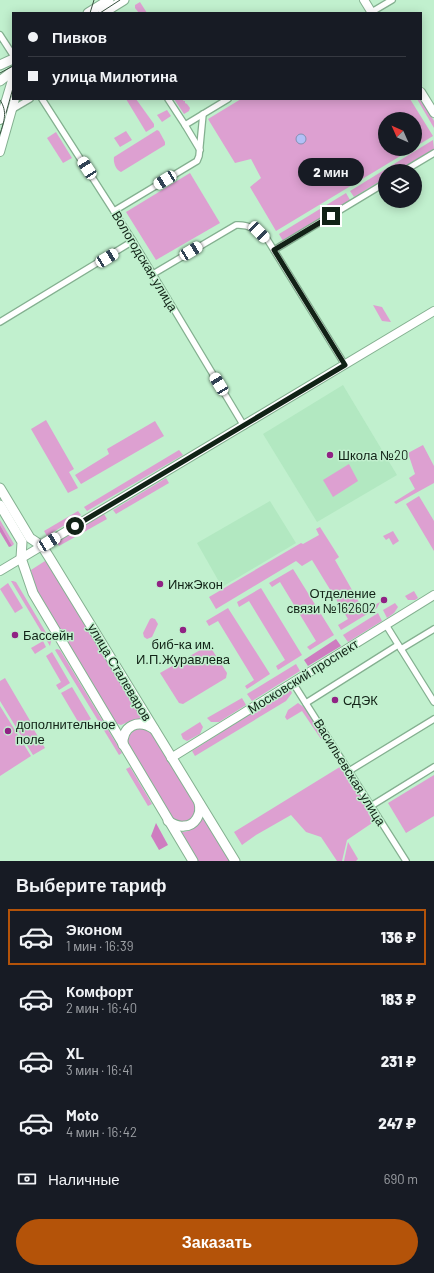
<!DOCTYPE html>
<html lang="ru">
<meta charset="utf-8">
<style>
body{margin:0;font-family:Barlow,sans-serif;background:#242831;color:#f1f3f6;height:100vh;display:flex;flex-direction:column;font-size:15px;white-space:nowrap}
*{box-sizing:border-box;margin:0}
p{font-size:13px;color:#9ea1a6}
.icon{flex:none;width:22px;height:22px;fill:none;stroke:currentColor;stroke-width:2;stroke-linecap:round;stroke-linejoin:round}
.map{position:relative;height:861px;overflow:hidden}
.details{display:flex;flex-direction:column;background:#171b24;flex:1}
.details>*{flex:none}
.banner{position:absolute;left:12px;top:12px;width:410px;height:88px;border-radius:0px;box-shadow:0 2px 10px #0003;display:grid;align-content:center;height:88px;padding:0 16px;background:#171b24}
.needle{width:26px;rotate:315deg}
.tools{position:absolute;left:378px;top:112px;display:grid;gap:8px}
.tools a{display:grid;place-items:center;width:44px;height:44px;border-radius:50%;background:#171b24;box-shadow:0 2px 10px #0003;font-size:20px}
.end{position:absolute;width:18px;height:18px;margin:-9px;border:5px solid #112216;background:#fff;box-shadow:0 0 0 2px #fff}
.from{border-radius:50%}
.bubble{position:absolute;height:28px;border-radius:14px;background:#171b24;box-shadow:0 2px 10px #0003;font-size:13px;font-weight:800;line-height:28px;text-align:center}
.car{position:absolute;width:12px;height:24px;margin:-12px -6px;border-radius:5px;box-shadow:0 0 3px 1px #0007;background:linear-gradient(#fff 24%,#345 0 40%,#fff 0 76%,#345 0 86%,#fff 0)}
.banner b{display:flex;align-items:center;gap:14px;height:38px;font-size:15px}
.banner b+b{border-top:1px solid #363941}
.banner i{width:10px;height:10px;background:#f1f3f6}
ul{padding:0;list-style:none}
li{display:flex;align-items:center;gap:12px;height:56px;margin:0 8px 6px;padding:0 8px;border:2px solid transparent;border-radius:0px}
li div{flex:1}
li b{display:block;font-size:15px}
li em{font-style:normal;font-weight:800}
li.current{border-color:#b45309}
li>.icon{width:36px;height:36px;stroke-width:1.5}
h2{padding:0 16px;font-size:18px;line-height:48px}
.pay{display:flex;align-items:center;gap:10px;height:44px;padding:0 16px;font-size:15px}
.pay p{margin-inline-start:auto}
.button{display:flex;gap:8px;margin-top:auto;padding:8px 16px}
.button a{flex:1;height:46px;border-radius:24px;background:#b45309;color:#fff;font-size:16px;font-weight:800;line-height:46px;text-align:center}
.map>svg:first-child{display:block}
.built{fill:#b2e8c1}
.green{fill:#dda0d1}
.forest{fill:#ce7dc0}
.water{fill:#b2c0f7;stroke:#8291b4}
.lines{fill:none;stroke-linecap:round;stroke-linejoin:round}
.street-casing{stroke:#84b090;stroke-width:8}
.secondary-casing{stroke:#84b090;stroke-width:10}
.primary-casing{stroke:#84b090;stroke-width:11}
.street{stroke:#fff;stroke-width:5.5}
.secondary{stroke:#fff;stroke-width:8}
.primary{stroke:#fff;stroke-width:9}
.tram{stroke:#38503f;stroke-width:1}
.route{stroke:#112216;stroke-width:5}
.poi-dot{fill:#902284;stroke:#c1f0ce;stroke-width:1.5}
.labels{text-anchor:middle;stroke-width:3;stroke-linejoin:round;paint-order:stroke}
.street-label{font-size:13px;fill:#112216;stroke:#c1f0ce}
.poi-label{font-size:13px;fill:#112216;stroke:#c1f0ce;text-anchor:start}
</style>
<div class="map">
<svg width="434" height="861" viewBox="0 0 434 861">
<rect width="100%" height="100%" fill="#c1f0ce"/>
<!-- built -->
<g class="built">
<path d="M343,385l54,90 -80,47 -54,-88z"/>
<path d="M270,501l26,42 -74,44 -25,-44z"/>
</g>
<!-- green -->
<g class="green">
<path d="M140,2l7,11h-8l-4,-5v-3z"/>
<path d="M126,99h10l18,25v3l-8,5z"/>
<path d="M174,99h10l-1,2h2v2l2,1 3,4 -1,3 -5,3z"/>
<path d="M241,99h169l23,37 -18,11v-28h-30v30h27l-136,82 -26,-44 11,-9 -10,-19 -16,4 -27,-44z"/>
<path d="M417,99h4l13,22v7z"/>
<path d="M167,110l4,6 -9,6 -5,-7z"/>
<path d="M157,130l2,1 6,11v3l-44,27c-5,-2 -8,-9 -7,-15z"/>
<path d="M126,131l6,9 -12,7 -6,-9z"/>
<path d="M56,132l16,26 -9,5 -16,-25z"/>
<path d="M433,140l1,9 -37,22h-12v7l-31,19 -4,-6z"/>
<path d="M190,173l30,50 -64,37 -30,-48z"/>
<path d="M346,193l4,7 -67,41 -4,-7z"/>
<path d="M373,305l9,2 9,15 -9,-1z"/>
<path d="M46,420l28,49 -5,3 9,16 -10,5 -37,-64z"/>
<path d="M155,421l9,15 -83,48 -6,-9 34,-21 -2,-5z"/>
<path d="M423,445l11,21v17l-38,21 -2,-2 21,-13 -6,-11 6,-4 -7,-21z"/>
<path d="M179,450l4,5 -96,56 -3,-4z"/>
<path d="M349,464l9,17 -25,16 -10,-17z"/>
<path d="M166,478l3,5 -53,31 -3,-4z"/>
<path d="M419,496l15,25v30l-28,-47z"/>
<path d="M78,511l3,4 -34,21 -3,-5z"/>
<path d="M104,514l3,5 -48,27 -2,-4z"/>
<path d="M0,520l14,24 -2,2 -12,-21z"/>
<path d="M320,527l19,30 -4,3 29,51 16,-9 -3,6 -36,22 -3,-5 10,-6 -36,-59 -10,6 -6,-5 -80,48 -7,-12 92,-54 2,1 16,-9 -3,-6z"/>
<path d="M393,531l6,10 -6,4 -4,-7 -3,2 -3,-4z"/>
<path d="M45,561l8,9 89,149 -12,2 -9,4 -6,-2 -80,-132 -4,-21z"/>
<path d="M293,569l41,66 -24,15 -3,-3 9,-6 -36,-59 -8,5 -3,-4z"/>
<path d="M11,581h2l3,1 35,59 -1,5z"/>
<path d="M8,583l15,25 -8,5 -15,-24z"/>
<path d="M261,588l41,67 -24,15 -2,-4 9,-6 -36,-59 -10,6 -2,-5z"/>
<path d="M414,591l4,7 -3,2h-7l-3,-4z"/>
<path d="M395,603l3,4 -4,6 -7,5 -4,-8z"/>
<path d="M228,608l42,66 -23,15 -2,-3 9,-6 -36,-59 -9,5 -3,-5z"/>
<path d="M378,613l4,8 -34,21 -5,-7z"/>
<path d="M152,618l3,1 3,5 -6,13 -5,2 -3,-2 -1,-4 7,-14z"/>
<path d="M43,641l3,6 -11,7 -4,-6z"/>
<path d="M209,645l18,28 -1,5 -43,26 -4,-1 -19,-30z"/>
<path d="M57,649l3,1 62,103 -3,2 -64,-105z"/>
<path d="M52,652l18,31 -11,7 -3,-5 5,-3 -15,-26z"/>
<path d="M296,664l4,7 -48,30 -5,-7z"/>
<path d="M5,678l27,46 -1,1 14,23 -12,7 -33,-54v-20z"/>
<path d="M72,687l19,32 -11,6 -19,-32z"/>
<path d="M290,689l2,4 -6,8 -91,55 -3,-5z"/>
<path d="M242,698l4,7 -27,17h-8l-4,-4z"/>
<path d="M298,703l7,5 18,29 -2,2 -19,-28 -15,9 -2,-3 3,-7z"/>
<path d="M0,706l31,50 -31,20z"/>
<path d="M200,722l3,5 -3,7 -13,7 -4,-2 -2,-5z"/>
<path d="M140,728l7,1 6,4 43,70c0,3 1,8 0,11 -4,11 -16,9 -24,5l-46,-75c2,-9 6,-13 14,-16z"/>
<path d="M343,765l35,54 -31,21 -5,21h-5l-16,-24 -15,-5 -15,-17 -35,20 -14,10 -8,-13z"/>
<path d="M130,767l22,37 -4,2 -22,-37z"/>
<path d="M434,775v41l-28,17 -18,-30z"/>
<path d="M204,816l27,45h-33l-18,-29c12,0 18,-6 24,-16z"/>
<path d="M348,842l10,17 -2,2h-12z"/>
</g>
<!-- forest -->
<g class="forest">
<path d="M0,525l12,21 -3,1 -9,-15z"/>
<path d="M336,639l5,7 -33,20 -4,-6z"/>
<path d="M156,823l12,22 -9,5 -8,-14z"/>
</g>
<!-- water -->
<circle class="water" cx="301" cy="139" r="5"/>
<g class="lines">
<defs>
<g id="street">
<path d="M370,13l22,-13"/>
<path d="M0,35l13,20"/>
<path d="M42,99l91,142 111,185"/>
<path d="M168,99l17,26"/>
<path d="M13,109l17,-10"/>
<path d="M200,150l-15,-25 43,-26"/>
<path d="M404,171l30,-18"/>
<path d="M114,211l83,-50 2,-5 4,-42"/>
<path d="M274,250l111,-67"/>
<path d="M153,274l83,-49c13,-1 22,5 31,14l78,126"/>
<path d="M0,322l133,-81"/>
<path d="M386,625l48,77"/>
<path d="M401,649l33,-20"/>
<path d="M293,683l113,178"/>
<path d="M306,703l92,-58"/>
<path d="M349,771l85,-52"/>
<path d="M371,806l63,-39"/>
</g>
<g id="secondary">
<path d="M364,0l8,13"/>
<path d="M421,92l13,21"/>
<path d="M0,120l13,-43"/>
<path d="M0,152l15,-53"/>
<path d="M0,571l434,-260"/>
<path d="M171,758l263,-163"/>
</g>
<g id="primary">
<path d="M88,13l21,-13"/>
<path d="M103,13l21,-13"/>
<path d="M0,65l13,-6"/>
<path d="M0,81l13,-10"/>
<path d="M0,488l30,50 12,8 7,11 186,304"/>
<path d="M0,505l22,37 -1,16 12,35 160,268"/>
<path d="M123,745c-1,-19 15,-27 31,-16"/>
<path d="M168,821c5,3 10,6 16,5 11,0 18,-12 15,-23"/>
</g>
</defs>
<!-- street casing -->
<use href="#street" class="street-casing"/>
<!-- secondary casing -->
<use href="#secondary" class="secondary-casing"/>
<!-- primary casing -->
<use href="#primary" class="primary-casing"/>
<!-- street -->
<use href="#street" class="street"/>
<!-- secondary -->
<use href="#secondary" class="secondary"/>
<!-- primary -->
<use href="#primary" class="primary"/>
<!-- tram -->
<g class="tram">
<path d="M90,13l4,-13"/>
<path d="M100,13l20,-13"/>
<path d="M0,73l13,-7"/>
<path d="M0,100c8,12 4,21 0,34"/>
<path d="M6,113l7,-25"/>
</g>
</g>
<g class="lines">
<!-- route -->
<path class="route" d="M75,526l270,-161 -71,-115 57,-34"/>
</g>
<!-- markers -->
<g class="poi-dot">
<circle cx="330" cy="455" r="4"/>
<circle cx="160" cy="584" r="4"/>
<circle cx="384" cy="600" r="4"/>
<circle cx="183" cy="630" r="4"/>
<circle cx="15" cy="635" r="4"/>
<circle cx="335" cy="700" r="4"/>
<circle cx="8" cy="731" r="4"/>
</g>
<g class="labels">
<!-- street labels -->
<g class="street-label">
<text transform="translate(145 261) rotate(59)" y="5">Вологодская улица</text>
<text transform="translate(120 672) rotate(59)" y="5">улица Сталеваров</text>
<text transform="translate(303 676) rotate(-32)" y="5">Московский проспект</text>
<text transform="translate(350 772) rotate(58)" y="5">Васильевская улица</text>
</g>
<!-- poi labels -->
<g class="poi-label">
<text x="338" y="460">Школа №20</text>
<text x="168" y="589">ИнжЭкон</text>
<text x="376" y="598" text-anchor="end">Отделение<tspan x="376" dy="15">связи №162602</tspan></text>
<text x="23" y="640">Бассейн</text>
<text x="183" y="649" text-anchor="middle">биб-ка им.<tspan x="183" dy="15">И.П.Журавлева</tspan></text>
<text x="343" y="705">СДЭК</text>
<text x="16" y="729">дополнительное<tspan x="16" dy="15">поле</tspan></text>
</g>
</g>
</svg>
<div class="tools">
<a><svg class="needle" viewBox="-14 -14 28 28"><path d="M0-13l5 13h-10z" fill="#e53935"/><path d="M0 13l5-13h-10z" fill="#9ea1a6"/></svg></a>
<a><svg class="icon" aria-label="layers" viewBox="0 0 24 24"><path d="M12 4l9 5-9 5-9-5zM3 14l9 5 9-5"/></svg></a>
</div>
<i class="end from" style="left:75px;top:526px"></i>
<i class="end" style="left:331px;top:216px"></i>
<div class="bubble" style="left:298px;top:158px;width:66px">2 мин</div>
<i class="car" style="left:87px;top:168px;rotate:327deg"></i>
<i class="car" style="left:165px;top:180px;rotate:239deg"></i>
<i class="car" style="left:259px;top:232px;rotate:135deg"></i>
<i class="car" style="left:191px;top:251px;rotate:59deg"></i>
<i class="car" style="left:107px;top:258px;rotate:59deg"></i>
<i class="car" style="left:219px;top:384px;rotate:329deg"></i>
<i class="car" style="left:49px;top:542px;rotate:59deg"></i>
<div class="banner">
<b><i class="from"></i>Пивков</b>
<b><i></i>улица Милютина</b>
</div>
</div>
<section class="details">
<h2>Выберите тариф</h2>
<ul>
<li class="current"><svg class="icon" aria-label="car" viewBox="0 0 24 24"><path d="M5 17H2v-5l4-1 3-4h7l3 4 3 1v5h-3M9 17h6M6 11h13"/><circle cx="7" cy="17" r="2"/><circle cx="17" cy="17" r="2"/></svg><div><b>Эконом</b><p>1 мин · 16:39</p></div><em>136 ₽</em></li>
<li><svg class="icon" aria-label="car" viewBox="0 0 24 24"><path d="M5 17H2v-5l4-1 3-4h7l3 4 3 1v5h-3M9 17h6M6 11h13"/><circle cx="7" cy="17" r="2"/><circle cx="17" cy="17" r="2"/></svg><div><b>Комфорт</b><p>2 мин · 16:40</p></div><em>183 ₽</em></li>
<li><svg class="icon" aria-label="car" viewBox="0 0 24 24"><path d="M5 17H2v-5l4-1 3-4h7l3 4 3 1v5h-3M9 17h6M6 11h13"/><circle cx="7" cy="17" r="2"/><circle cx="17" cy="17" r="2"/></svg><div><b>XL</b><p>3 мин · 16:41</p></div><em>231 ₽</em></li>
<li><svg class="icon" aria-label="car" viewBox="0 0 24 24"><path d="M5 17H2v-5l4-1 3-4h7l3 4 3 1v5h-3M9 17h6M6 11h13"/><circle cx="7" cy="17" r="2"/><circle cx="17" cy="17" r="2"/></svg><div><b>Moto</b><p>4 мин · 16:42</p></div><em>247 ₽</em></li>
</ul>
<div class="pay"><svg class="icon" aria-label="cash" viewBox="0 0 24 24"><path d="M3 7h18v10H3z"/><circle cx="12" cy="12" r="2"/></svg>Наличные<p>690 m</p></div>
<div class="button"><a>Заказать</a></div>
</section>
